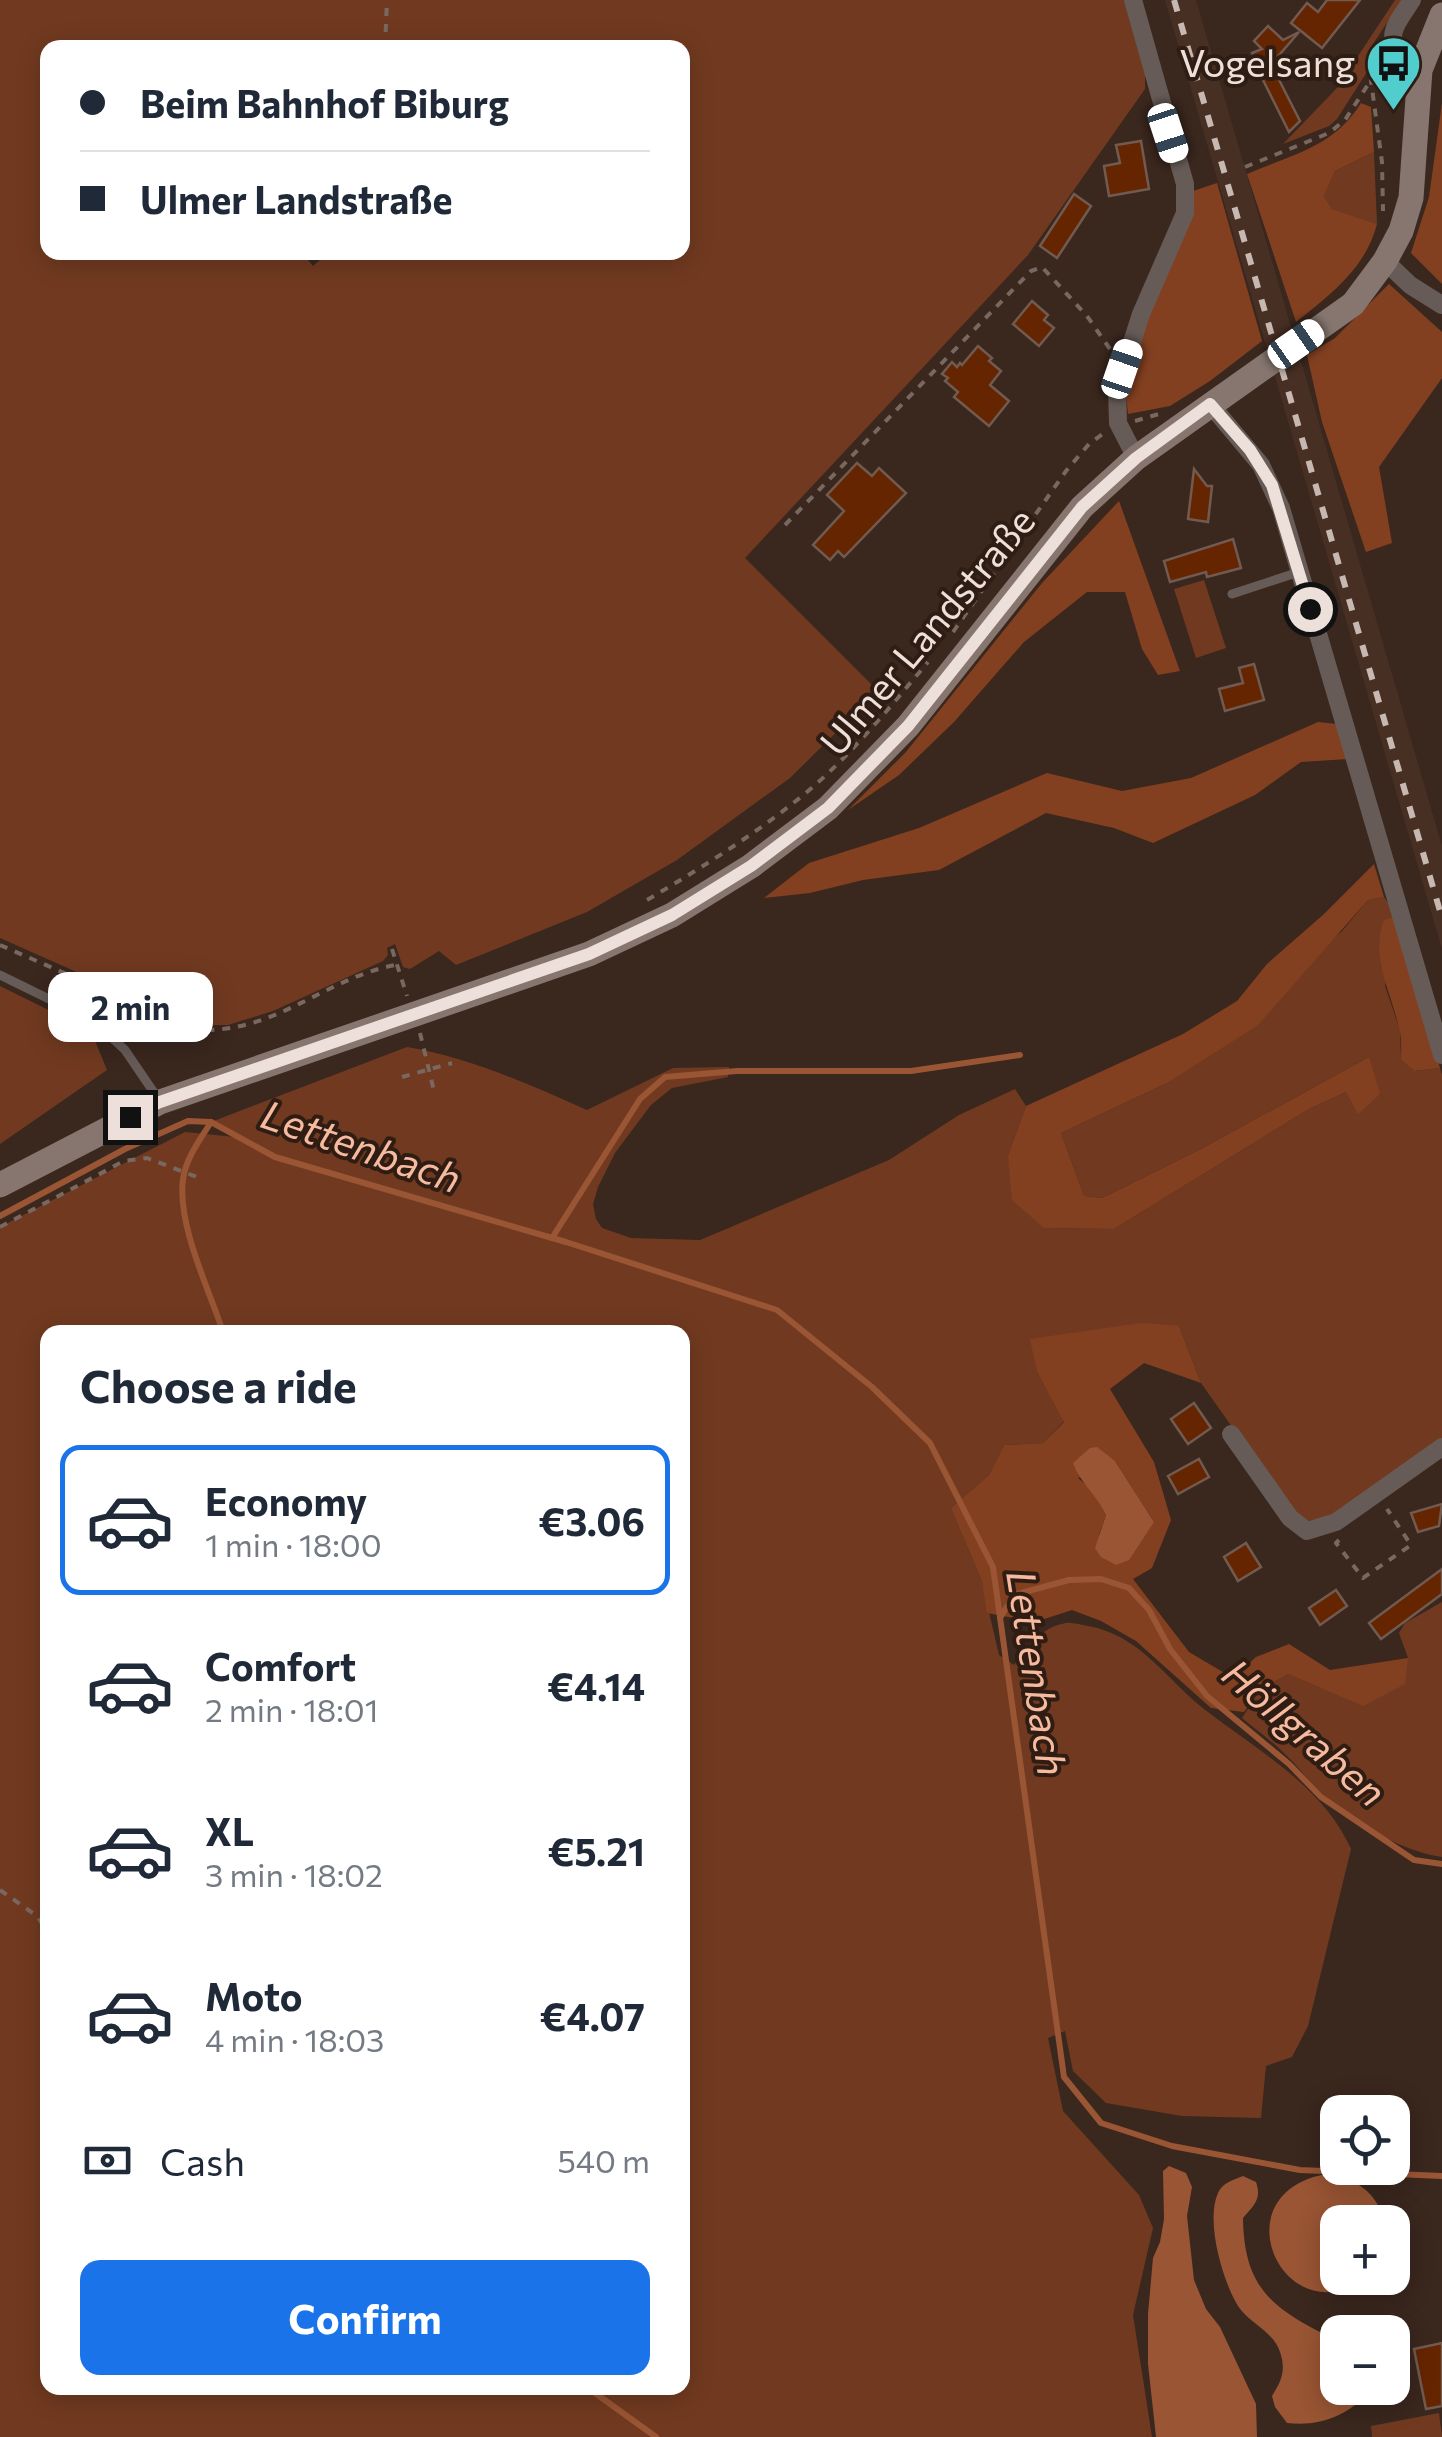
<!DOCTYPE html>
<meta charset="utf-8">
<style>
body{margin:0;font-family:Commissioner,sans-serif;background:#f2f2f3;color:#1f2937;height:100vh;display:flex;flex-direction:column;font-size:38px;white-space:nowrap}
*{box-sizing:border-box;margin:0}
p{font-size:32px;color:#747a83}
.icon{flex:none;width:55px;height:55px;fill:none;stroke:currentColor;stroke-width:2;stroke-linecap:round;stroke-linejoin:round}
.map{position:relative;flex:1;overflow:hidden}
.side{position:absolute;left:40px;top:1325px;width:650px;height:1070px;display:flex;flex-direction:column;background:#fff;border-radius:20px;box-shadow:0 5px 25px #0003}
.side>*{flex:none}
.banner{position:absolute;left:40px;top:40px;width:650px;height:220px;border-radius:20px;box-shadow:0 5px 25px #0003;display:grid;align-content:center;height:220px;padding:0 40px;background:#fff}
.fabs{position:absolute;left:1320px;top:2095px;display:grid;gap:20px}
.fabs a{display:grid;place-items:center;width:90px;height:90px;border-radius:20px;background:#fff;box-shadow:0 5px 25px #0003;font-size:50px}
.end{position:absolute;width:45px;height:45px;margin:-22px;border:12px solid #ede0da;background:#111;box-shadow:0 0 0 5px #111}
.from{border-radius:50%}
.bubble{position:absolute;height:70px;border-radius:20px;background:#fff;box-shadow:0 5px 25px #0003;font-size:32px;font-weight:700;line-height:70px;text-align:center}
.car{position:absolute;width:30px;height:60px;margin:-30px -15px;border-radius:12px;box-shadow:0 0 8px 2px #0007;background:linear-gradient(#fff 24%,#345 0 40%,#fff 0 76%,#345 0 86%,#fff 0)}
.banner b{display:flex;align-items:center;gap:35px;height:95px;font-size:38px}
.banner b+b{border-top:2px solid #e0e1e3}
.banner i{width:25px;height:25px;background:#1f2937}
ul{padding:0;list-style:none}
li{display:flex;align-items:center;gap:30px;height:150px;margin:0 20px 15px;padding:0 20px;border:5px solid transparent;border-radius:20px}
li div{flex:1}
li b{display:block;font-size:38px}
li em{font-style:normal;font-weight:700}
li.on{border-color:#1a73e8}
li>.icon{width:90px;height:90px;stroke-width:1.5}
h2{padding:0 40px;font-size:45px;line-height:120px}
.pay{display:flex;align-items:center;gap:25px;height:110px;padding:0 40px;font-size:38px}
.pay p{margin-inline-start:auto}
.cta{display:flex;gap:20px;margin-top:auto;padding:20px 40px}
.cta a{flex:1;height:115px;border-radius:20px;background:#1a73e8;color:#fff;font-size:40px;font-weight:700;line-height:115px;text-align:center}
.map>svg:first-child{display:block}
.built{fill:#482f24}
.green{fill:#713a20;fill-rule:evenodd}
.forest{fill:#834020;fill-rule:evenodd}
.water{fill:#995534}
.lines{fill:none;stroke-linecap:round;stroke-linejoin:round}
.stream{stroke:#995534;stroke-width:6}
.building{fill:#652500;stroke:#715b51;stroke-width:2.5}
.path{stroke:#796860;stroke-width:4;stroke-dasharray:8 8;stroke-linecap:butt}
.service{stroke:#665b57;stroke-width:9}
.minor{stroke:#665b57;stroke-width:18}
.secondary{stroke:#86766f;stroke-width:25}
.rail{stroke:#c7b9b2;stroke-width:6;stroke-dasharray:12 12;stroke-linecap:butt}
.route{stroke:#ede0da;stroke-width:12}
.labels{text-anchor:middle;stroke-width:8;stroke-linejoin:round;paint-order:stroke}
.poi-label{font-size:38px;fill:#ede0da;stroke:#2f1d14;text-anchor:end}
.street-label{font-size:38px;fill:#ede0da;stroke:#2f1d14}
.water-label{font-size:40px;font-style:italic;fill:#f6ba9f;stroke:#2f1d14}
</style>
<div class="map">
<svg width="1442" height="2437" viewBox="0 0 1442 2437">
<rect width="100%" height="100%" fill="#3a271e"/>
<!-- built -->
<path class="built" d="M1165,0h31l246,846v103z"/>
<!-- green -->
<g class="green">
<path d="M0,0h1124l21,73v16l-117,166 -283,303 133,133 -88,87 -113,82 -90,52 -131,53 -17,-14 -29,18 -7,-2 -8,-23 -8,4 1,7 -5,6 -110,50 -45,14h-32l-196,-87zM48,48h634v204h-353l-16,14 -12,-14h-253z"/>
<path d="M1395,0h7l-31,47 6,9 -40,63 -8,7 -46,18 54,-56z"/>
<path d="M1374,152l3,72 -45,-15 -8,-13 11,-25z"/>
<path d="M1204,580l22,68 -30,10 -22,-69z"/>
<path d="M1384,897l14,19 -13,70 15,44 1,30 15,11 24,-3 2,7v366c-31,23 -99,80 -136,80l-18,-15 -87,-123 -22,-57 -148,13 6,33 27,49 -21,22 -39,2 -15,30 -38,33 31,74 17,73 15,10c14,-18 27,-38 52,-42 6,-1 15,2 22,3 52,9 78,53 116,83 53,41 119,77 147,140l-43,177 -16,31 -26,9 -5,52 -79,-2 -76,-13 -33,-32 -8,-40 -17,7 15,73 76,84 14,33 -20,87 19,122h-1152v-1210l185,-95 50,5 -24,-15 196,-75c64,11 121,37 180,63l86,-42 56,-1 -1,10 -56,11 -21,17 -36,48 -17,34 -5,17 3,15 6,9 29,10 69,2 189,-80 70,-45 56,-26 11,17 -18,49 36,73 70,1 195,-120 37,-17 23,-35 -170,93 -97,48 -18,-2 -23,-63 106,-50 175,-152 26,-31zM48,1332h634v1056h-634z"/>
<path d="M0,986l91,45 16,39 -107,74z"/>
<path d="M1442,1602v255c-45,-7 -92,-36 -125,-68 -11,-11 -20,-24 -32,-35 -13,-13 -29,-24 -43,-36l18,-28 28,-16 74,31 46,-47 -9,-25 6,-10z"/>
<path d="M1439,2413l3,24h-70l-1,-11z"/>
</g>
<!-- forest -->
<g class="forest">
<path d="M1361,103l10,4 3,45 -39,19 -11,25 8,13 45,15c-11,44 -47,71 -81,98l-49,-148c46,-20 87,-27 114,-71z"/>
<path d="M1442,103v181l-31,-31 18,-56z"/>
<path d="M1217,183l45,158 -52,40 -40,25 -42,8 -3,-28 65,-194z"/>
<path d="M1389,284l53,48v46l-63,89 13,76 -26,9 -44,-130 -15,-67 28,-17z"/>
<path d="M1119,501l61,170 -22,4 -16,-26 -17,-57h-38l-63,50 -70,80 -55,53 -51,35 58,-58 136,-169z"/>
<path d="M1318,722l19,2 11,35 -47,3 -46,33 -102,48 -39,-15 -68,-15 -107,57 -76,10 -53,13 -46,5 45,-35 110,-35 128,-55 75,18 69,-13z"/>
<path d="M1374,864l10,33 -16,3 -110,125 -91,58 -106,50 23,63 18,2 97,-48 170,-93 11,37 -22,20 -12,-22 -37,17 -195,120 -70,-1 -32,-28 -4,-45 18,-49 157,-72 54,-33 30,-37 57,-50z"/>
<path d="M1398,916l42,152 -25,3 -14,-11c0,-10 1,-22 -2,-32 -8,-37 -29,-70 -15,-108z"/>
<path d="M1141,1323l38,3 22,57 -57,-20 -34,26 44,73 17,58 -19,48 -19,11 56,73 44,26 23,-21 33,-13 41,26 78,-12 -3,26 -42,22 -75,-32 -28,16 -16,22 -33,-4 -75,-67 -35,-20 -29,-11 -37,12 -48,-9 -5,-31 -31,-74 38,-33 15,-30 39,-2 21,-21 -27,-50 -7,-33zM1115,1461l39,61 -55,13 7,-20 -9,-21 -19,-16z"/>
</g>
<!-- water -->
<g class="water">
<path d="M1097,1447l18,14 39,61 -25,38 -13,5 -15,-8 -6,-9 11,-33c-9,-20 -26,-32 -33,-52l17,-15z"/>
<path d="M1169,2166l17,7 6,14 -5,29 7,64 12,29 14,18 36,77 1,33h-101l-8,-73v-50l5,-56 7,-16 4,-23 -1,-48z"/>
<path d="M1326,2174c29,4 52,18 58,48h-46v56h27c-80,59 -148,-84 -39,-104z"/>
<path d="M1243,2176l13,6c6,17 -2,23 -13,36 1,74 33,92 94,123l1,47h32l1,2c-22,25 -50,37 -84,33l-12,-16 -3,-11c10,-16 14,-26 8,-44 -6,-20 -31,-29 -42,-46 -15,-24 -33,-85 -20,-113 4,-10 15,-13 25,-17z"/>
</g>
<g class="lines">
<!-- stream -->
<g class="stream">
<path d="M211,1122c-11,18 -25,36 -28,57 -6,46 26,110 40,153"/>
<path d="M0,1216l125,-67 63,-28 23,1 64,35 291,85 211,68 95,77 58,56 63,124 71,510 37,46 71,23 128,24 142,6"/>
<path d="M552,1238l88,-139 25,-22 72,-6h174l109,-16"/>
<path d="M1000,1618l14,-23 55,-15 32,-1 28,9 20,22 21,39 37,47 82,68 32,33 93,63 28,4"/>
<path d="M588,2388l68,49"/>
</g>
</g>
<!-- building -->
<g class="building">
<path d="M1327,0h33l-38,48 -31,-25 16,-20 11,9z"/>
<path d="M1268,26l15,14 16,-8 -37,43 -10,-22 10,-4 -8,-8z"/>
<path d="M1274,70l26,51 -11,11 -28,-56z"/>
<path d="M1141,141l8,48 -40,7 -5,-30 16,-3 -4,-18z"/>
<path d="M1074,194l17,12 -34,52 -17,-12z"/>
<path d="M1032,301l16,14 -4,5 10,8 -15,18 -26,-22z"/>
<path d="M978,346l14,12 -3,3 12,10 -11,14 19,16 -20,25 -35,-29 4,-5 -13,-11 3,-3 -6,-4 10,-12 5,5 3,-4 2,2z"/>
<path d="M857,463l15,13 7,-8 27,25 -62,64 -6,-6 -8,9 -17,-15 31,-34 -17,-16z"/>
<path d="M1194,469l13,17h5l-4,36 -20,-3z"/>
<path d="M1233,539l8,29 -34,9 -1,-5 -36,10 -6,-21z"/>
<path d="M1254,664l10,36 -39,11 -6,-22 24,-6 -4,-15z"/>
<path d="M1194,1403l17,25 -23,16 -17,-25z"/>
<path d="M1199,1459l10,18 -31,17 -10,-18z"/>
<path d="M1442,1504l-3,22 -21,6 -7,-19z"/>
<path d="M1246,1543l15,24 -23,14 -14,-24z"/>
<path d="M1442,1569v25l-61,45 -12,-16z"/>
<path d="M1336,1590l11,16 -27,19 -11,-17z"/>
<path d="M1442,2343v63l-16,3 -12,-60z"/>
</g>
<g class="lines">
<!-- path -->
<g class="path">
<path d="M385,48l2,-48"/>
<path d="M1380,63l-9,18 11,81 1,49"/>
<path d="M1245,167l84,-34 16,-13 24,-37"/>
<path d="M1135,421l24,-7"/>
<path d="M785,525l246,-254 11,-4 45,49 25,36"/>
<path d="M953,632l113,-161 23,-27 15,-11"/>
<path d="M647,900c56,-33 110,-67 160,-108 45,-38 83,-85 121,-130"/>
<path d="M0,945l195,85c81,4 128,-51 200,-65"/>
<path d="M392,949l15,47"/>
<path d="M420,1033l14,58"/>
<path d="M402,1077l50,-14"/>
<path d="M0,1227l124,-66 23,-3 50,19"/>
<path d="M1339,1540l-3,3 27,35 48,-33 -24,-36"/>
<path d="M0,1890l37,26 11,16"/>
</g>
<!-- service -->
<g class="service">
<path d="M1232,594l67,-22"/>
<path d="M0,975l94,46 31,29 34,50"/>
</g>
<!-- minor -->
<g class="minor">
<path d="M1133,0l52,184v29l-44,101 -24,75 1,34 18,35"/>
<path d="M1412,0c-16,25 -26,31 -13,61l21,9"/>
<path d="M1385,261l25,24 32,20"/>
<path d="M1210,404l51,61 20,43 161,547"/>
<path d="M1231,1434l59,84 17,13 29,-9 106,-75"/>
</g>
<!-- secondary -->
<path class="secondary" d="M0,1185l160,-83 429,-148 83,-39 79,-49 77,-58 80,-82 174,-219 54,-49 217,-154 32,-43 16,-30 10,-33 9,-128 22,-55"/>
<!-- rail -->
<path class="rail" d="M1174,0l268,918"/>
</g>
<g class="lines">
<!-- route -->
<path class="route" d="M130,1117l30,-15 429,-148 83,-39 79,-49 77,-58 80,-82 174,-219 54,-49 74,-54 40,46 22,35 38,124"/>
</g>
<!-- icons -->
<defs>
<symbol id="bus-pin" viewBox="-11 -11 22 30"><path d="M0 17L-7.5 6A9.5 9.5 0 1 1 7.5 6Z" fill="#52cdcd" stroke="#2f1d14"/><path d="M-5-6H5V4H4V6H2V4H-2V6H-4V4H-5ZM-3.5-4V0h7V-4ZM-3.5 1.2v1.5H-2V1.2ZM2 1.2v1.5H3.5V1.2Z" fill="#111"/></symbol>
</defs>
<g fill-rule="evenodd">
<use href="#bus-pin" x="1362" y="32" width="63" height="86"/>
</g>
<g class="labels">
<!-- poi labels -->
<g class="poi-label">
<text x="1355" y="77">Vogelsang</text>
</g>
<!-- street labels -->
<g class="street-label">
<text transform="translate(928 632) rotate(-50)" y="13">Ulmer Landstraße</text>
</g>
<!-- water labels -->
<g class="water-label">
<text transform="translate(361 1147) rotate(19)" y="14">Lettenbach</text>
<text transform="translate(1036 1673) rotate(81)" y="14">Lettenbach</text>
<text transform="translate(1304 1733) rotate(41)" y="14">Höllgraben</text>
</g>
</g>
</svg>
<div class="fabs">
<a><svg class="icon" aria-label="locate" viewBox="0 0 24 24"><circle cx="12" cy="12" r="6"/><path d="M12 2v4M12 18v4M2 12h4M18 12h4"/></svg></a>
<a>+</a>
<a>−</a>
</div>
<i class="end from" style="left:1310px;top:609px"></i>
<i class="end" style="left:130px;top:1117px"></i>
<div class="bubble" style="left:48px;top:972px;width:165px">2 min</div>
<i class="car" style="left:1168px;top:133px;rotate:162deg"></i>
<i class="car" style="left:1296px;top:344px;rotate:55deg"></i>
<i class="car" style="left:1122px;top:369px;rotate:19deg"></i>
<div class="banner">
<b><i class="from"></i>Beim Bahnhof Biburg</b>
<b><i></i>Ulmer Landstraße</b>
</div>
<section class="side">
<h2>Choose a ride</h2>
<ul>
<li class="on"><svg class="icon" aria-label="car" viewBox="0 0 24 24"><path d="M5 17H2v-5l4-1 3-4h7l3 4 3 1v5h-3M9 17h6M6 11h13"/><circle cx="7" cy="17" r="2"/><circle cx="17" cy="17" r="2"/></svg><div><b>Economy</b><p>1 min · 18:00</p></div><em>€3.06</em></li>
<li><svg class="icon" aria-label="car" viewBox="0 0 24 24"><path d="M5 17H2v-5l4-1 3-4h7l3 4 3 1v5h-3M9 17h6M6 11h13"/><circle cx="7" cy="17" r="2"/><circle cx="17" cy="17" r="2"/></svg><div><b>Comfort</b><p>2 min · 18:01</p></div><em>€4.14</em></li>
<li><svg class="icon" aria-label="car" viewBox="0 0 24 24"><path d="M5 17H2v-5l4-1 3-4h7l3 4 3 1v5h-3M9 17h6M6 11h13"/><circle cx="7" cy="17" r="2"/><circle cx="17" cy="17" r="2"/></svg><div><b>XL</b><p>3 min · 18:02</p></div><em>€5.21</em></li>
<li><svg class="icon" aria-label="car" viewBox="0 0 24 24"><path d="M5 17H2v-5l4-1 3-4h7l3 4 3 1v5h-3M9 17h6M6 11h13"/><circle cx="7" cy="17" r="2"/><circle cx="17" cy="17" r="2"/></svg><div><b>Moto</b><p>4 min · 18:03</p></div><em>€4.07</em></li>
</ul>
<div class="pay"><svg class="icon" aria-label="cash" viewBox="0 0 24 24"><path d="M3 7h18v10H3z"/><circle cx="12" cy="12" r="2"/></svg>Cash<p>540 m</p></div>
<div class="cta"><a>Confirm</a></div>
</section>
</div>
